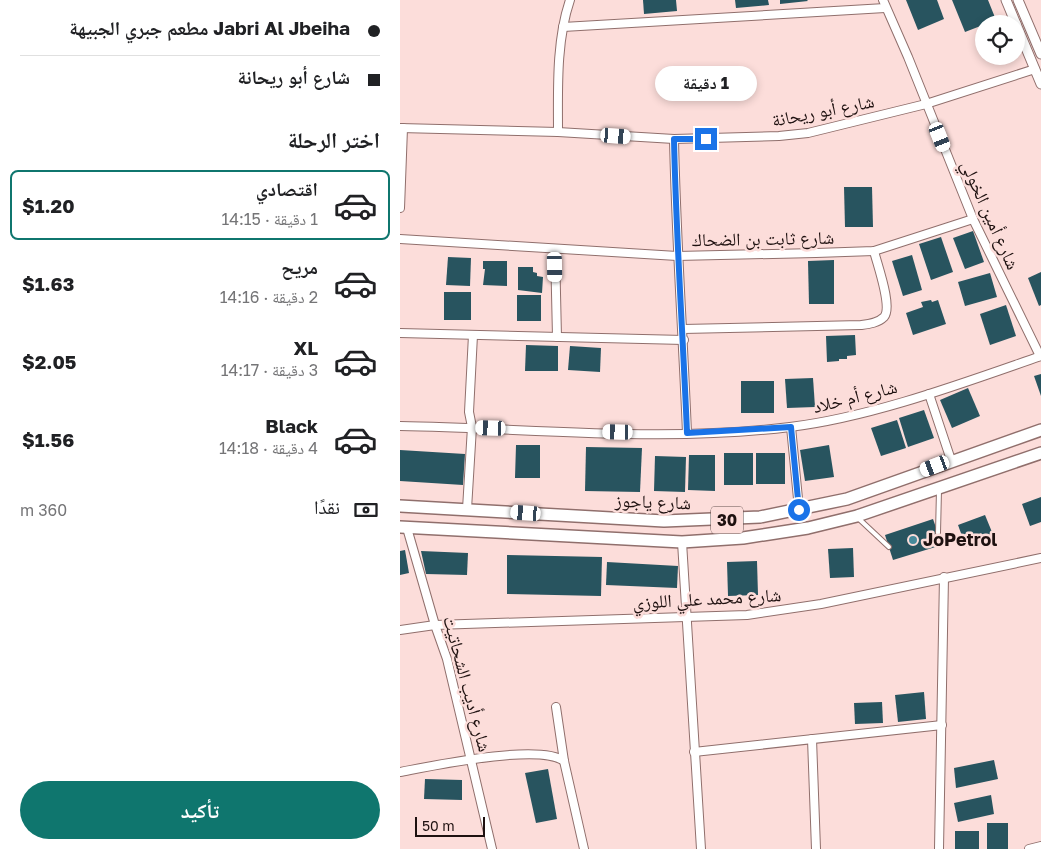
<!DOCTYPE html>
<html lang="ar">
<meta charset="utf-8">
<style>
body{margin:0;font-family:"Golos Text","Noto Naskh Arabic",sans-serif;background:#f2f2f2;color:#202124;direction:rtl;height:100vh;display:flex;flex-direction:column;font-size:19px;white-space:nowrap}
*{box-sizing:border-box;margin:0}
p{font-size:16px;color:#757577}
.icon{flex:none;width:28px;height:28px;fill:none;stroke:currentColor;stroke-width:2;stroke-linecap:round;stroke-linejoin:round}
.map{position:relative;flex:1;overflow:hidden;direction:ltr}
.side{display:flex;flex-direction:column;background:#fff;width:400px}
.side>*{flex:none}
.hud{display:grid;align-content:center;height:110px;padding:0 20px;background:#fff}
.controls{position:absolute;left:575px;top:15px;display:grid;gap:10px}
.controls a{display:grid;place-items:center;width:50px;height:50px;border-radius:50%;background:#fff;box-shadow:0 2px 8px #0003;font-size:25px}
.scale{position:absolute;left:15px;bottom:12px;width:70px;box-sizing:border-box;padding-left:5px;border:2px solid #1e1110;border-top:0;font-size:14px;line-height:18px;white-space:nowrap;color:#1e1110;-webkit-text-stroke:4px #fcddda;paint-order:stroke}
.end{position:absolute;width:22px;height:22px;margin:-11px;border:6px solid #1a73e8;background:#fff;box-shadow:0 0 0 2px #fff}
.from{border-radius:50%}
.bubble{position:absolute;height:35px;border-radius:18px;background:#fff;box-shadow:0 2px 8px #0003;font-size:16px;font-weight:700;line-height:35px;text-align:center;direction:rtl}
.car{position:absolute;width:15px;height:30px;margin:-15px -8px;border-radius:6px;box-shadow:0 0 4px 1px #0007;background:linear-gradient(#fff 24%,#345 0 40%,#fff 0 76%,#345 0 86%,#fff 0)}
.hud b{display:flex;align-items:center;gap:18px;height:48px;font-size:19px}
.hud b+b{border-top:1px solid #e0e0e0}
.hud i{width:12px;height:12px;background:#202124}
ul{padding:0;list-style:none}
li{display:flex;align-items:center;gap:15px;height:70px;margin:0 10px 8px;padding:0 10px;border:2px solid transparent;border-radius:8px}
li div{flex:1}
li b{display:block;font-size:19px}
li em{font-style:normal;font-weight:700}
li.active{border-color:#0f766e}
li>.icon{width:45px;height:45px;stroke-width:1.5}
h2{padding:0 20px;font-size:22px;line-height:60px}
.pay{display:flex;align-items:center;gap:12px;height:55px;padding:0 20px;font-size:19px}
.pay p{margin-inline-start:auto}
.action{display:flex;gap:10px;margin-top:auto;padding:10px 20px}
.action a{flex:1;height:58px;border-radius:30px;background:#0f766e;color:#fff;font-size:20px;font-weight:700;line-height:58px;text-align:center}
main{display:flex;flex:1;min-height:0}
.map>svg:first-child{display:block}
.building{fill:#28545f}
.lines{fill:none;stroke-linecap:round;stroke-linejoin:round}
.service-casing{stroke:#906f6c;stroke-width:6}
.minor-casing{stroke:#906f6c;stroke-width:10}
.tertiary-casing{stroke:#906f6c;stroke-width:11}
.primary-casing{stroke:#906f6c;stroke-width:14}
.service{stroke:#fff;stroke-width:4}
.minor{stroke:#fff;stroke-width:8}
.tertiary{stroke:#fff;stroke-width:9}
.primary{stroke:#fff;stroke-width:11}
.route{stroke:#1a73e8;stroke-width:6}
.poi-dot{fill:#488a9b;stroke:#fcddda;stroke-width:2}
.labels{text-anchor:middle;stroke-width:5;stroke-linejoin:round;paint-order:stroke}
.shield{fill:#fcddda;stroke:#614e4d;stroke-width:1}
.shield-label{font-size:16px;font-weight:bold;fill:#1e1110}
.street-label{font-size:18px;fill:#1e1110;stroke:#fcddda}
.poi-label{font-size:18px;font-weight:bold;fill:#1e1110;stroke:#fcddda;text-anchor:start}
</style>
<main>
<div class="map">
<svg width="641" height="849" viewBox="0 0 641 849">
<rect width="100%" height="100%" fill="#fcddda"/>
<!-- building -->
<g class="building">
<path d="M243,0h33l1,11 -33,3z"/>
<path d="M335,0h33l1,5 -33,3z"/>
<path d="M380,0h27l1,1 -28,3z"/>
<path d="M506,0h31l7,19 -26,11z"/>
<path d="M552,0h36l8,20 -31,12z"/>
<path d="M444,187h28l1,40h-28z"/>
<path d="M573,231l11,31 -19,7 -12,-31z"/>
<path d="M541,237l12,35 -22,8 -12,-36z"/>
<path d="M512,255l10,35 -19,6 -11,-35z"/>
<path d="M48,257l23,1 -1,28 -24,-1z"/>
<path d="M434,260v44h-25l-1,-43z"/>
<path d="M83,261h24v25l-24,-1 2,-16h-2z"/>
<path d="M118,267h15v5l4,1v3l6,1 -1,16 -24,-3z"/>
<path d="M641,272v33l-2,1 -11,-28z"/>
<path d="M590,273l7,24 -32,9 -7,-24z"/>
<rect x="44" y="292" width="27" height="28"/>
<rect x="117" y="295" width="24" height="26"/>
<path d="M531,300l1,2 6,-2 8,24 -33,11 -7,-22 17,-6 -2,-5z"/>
<path d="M606,305l10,31 -26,9 -10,-31z"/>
<path d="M455,335l1,20 -9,1v3h-8v2l-12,1 -1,-26z"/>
<path d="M126,345l32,1v25h-33z"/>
<path d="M170,346l31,2 -1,24 -32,-2z"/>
<path d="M641,374v22l-7,-20z"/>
<path d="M413,378l2,29 -28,1 -2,-29z"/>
<rect x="341" y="381" width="33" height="32"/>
<path d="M568,388l12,28 -28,12 -12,-28z"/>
<path d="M524,410l10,28 -26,9 -9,-29z"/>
<path d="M497,420l9,28 -25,8 -10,-28z"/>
<path d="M116,445h24v33h-25z"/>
<path d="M429,445l5,32 -29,4 -5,-31z"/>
<path d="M186,447l56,1 -2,44 -55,-1z"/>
<path d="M0,450l65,4 -2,31 -63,-4z"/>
<rect x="324" y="453" width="29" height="32"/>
<rect x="356" y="453" width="29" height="31"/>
<path d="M289,455h26v36l-27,-1z"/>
<path d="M255,456l31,1 -1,35 -31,-1z"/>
<path d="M641,497v25l-11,4 -8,-22z"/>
<path d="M585,515l9,22 -28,10 -8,-22z"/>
<path d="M533,519l9,26 -49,15 -8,-25z"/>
<path d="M453,548l1,29 -24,1 -2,-29z"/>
<path d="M5,550l4,23 -9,2v-24z"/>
<path d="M21,551l47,2 -1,22 -41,-1z"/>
<path d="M107,555l95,2 -1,39 -94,-2z"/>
<path d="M357,561l1,34 -30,1 -1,-34z"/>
<path d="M207,562l71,4 -1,22 -71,-3z"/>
<path d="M524,692l2,27 -28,3 -3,-27z"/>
<path d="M482,702l1,21 -28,1 -1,-21z"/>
<path d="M594,760l4,19 -42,9 -2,-20z"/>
<path d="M148,769l9,50 -21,4 -11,-50z"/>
<path d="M25,779l37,1v20l-38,-1z"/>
<path d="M591,795l3,19 -36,8 -4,-19z"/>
<rect x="587" y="823" width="21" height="26"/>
<rect x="555" y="831" width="24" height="18"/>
</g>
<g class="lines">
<defs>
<g id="service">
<path d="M458,518l31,29"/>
<path d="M538,533l1,-43"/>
</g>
<g id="minor">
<path d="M483,0l25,57 65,162 67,137"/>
<path d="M163,27l322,-19"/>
<path d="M0,128l158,4 116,7 105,-3 29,-3 118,-29 109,-35"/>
<path d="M158,132c0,-43 -2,-91 12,-132"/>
<path d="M274,139c2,98 9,196 13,294"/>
<path d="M0,208l3,-80"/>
<path d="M0,239l277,17 139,-3 58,-2 99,-32"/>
<path d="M155,249l2,88"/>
<path d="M283,329l178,-4c8,-1 17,-2 23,-8 9,-10 -7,-53 -10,-66"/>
<path d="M0,333l284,7"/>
<path d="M529,394l22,66"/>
<path d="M0,426c127,2 264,17 390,1 82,-10 173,-44 251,-71"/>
<path d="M391,427l8,82"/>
<path d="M67,509l5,-82 -3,-15 4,-77"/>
<path d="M7,528l28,97 12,34 45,190"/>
<path d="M282,542l19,307"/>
<path d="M0,630l35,-5 312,-10 74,-11 220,-46"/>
<path d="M156,707l8,54 20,88"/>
<path d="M412,739l4,110"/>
<path d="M294,752l248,-27"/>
<path d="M0,772c32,-6 139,-29 164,-11"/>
<path d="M539,849l5,-272"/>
<path d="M629,849l12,-3"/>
</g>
<g id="tertiary">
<path d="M606,0l10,24"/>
<path d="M618,0l23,54"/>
<path d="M616,24l25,60"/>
</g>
<g id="primary">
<path d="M0,506l264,15 96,-4 87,-18 194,-69"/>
<path d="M0,527l282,15 61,-4 65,-10 49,-12 184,-63"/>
</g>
</defs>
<!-- service casing -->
<use href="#service" class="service-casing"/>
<!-- minor casing -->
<use href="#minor" class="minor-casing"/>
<!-- tertiary casing -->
<use href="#tertiary" class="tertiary-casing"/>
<!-- primary casing -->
<use href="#primary" class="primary-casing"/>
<!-- service -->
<use href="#service" class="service"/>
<!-- minor -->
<use href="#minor" class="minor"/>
<!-- tertiary -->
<use href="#tertiary" class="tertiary"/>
<!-- primary -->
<use href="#primary" class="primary"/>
</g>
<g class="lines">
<!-- route -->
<path class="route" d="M306,139h-32c2,98 9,196 13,294l104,-6 8,83"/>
</g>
<!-- markers -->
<circle class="poi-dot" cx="513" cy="540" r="5"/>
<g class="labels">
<!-- shield labels -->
<rect class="shield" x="311" y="506.5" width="32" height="27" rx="4"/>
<g class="shield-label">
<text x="327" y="526">30</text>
</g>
<!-- street labels -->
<g class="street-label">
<text transform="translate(423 111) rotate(-11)" y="6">شارع أبو ريحانة</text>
<text transform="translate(590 215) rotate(66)" y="6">شارع أمين الخولي</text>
<text transform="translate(363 239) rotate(-1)" y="6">شارع ثابت بن الضحاك</text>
<text transform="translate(455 397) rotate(-14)" y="6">شارع أم خلاد</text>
<text transform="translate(253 502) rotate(2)" y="6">شارع ياجوز</text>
<text transform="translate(307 599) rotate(-3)" y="6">شارع محمد علي اللوزي</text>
<text transform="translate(67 684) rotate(75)" y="6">شارع أديب الشحاتيت</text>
</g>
<!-- poi labels -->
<g class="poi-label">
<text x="523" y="546">JoPetrol</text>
</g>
</g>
</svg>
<div class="controls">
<a><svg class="icon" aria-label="locate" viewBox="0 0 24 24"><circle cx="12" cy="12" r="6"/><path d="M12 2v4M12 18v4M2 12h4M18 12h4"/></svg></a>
</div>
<div class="scale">50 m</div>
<i class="end from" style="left:399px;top:510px"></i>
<i class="end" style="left:306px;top:139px"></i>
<div class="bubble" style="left:255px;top:66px;width:102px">1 دقيقة</div>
<i class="car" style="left:216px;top:136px;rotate:94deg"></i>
<i class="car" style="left:540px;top:137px;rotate:158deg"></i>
<i class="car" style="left:155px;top:267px;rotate:179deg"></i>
<i class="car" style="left:91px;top:428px;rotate:272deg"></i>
<i class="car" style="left:218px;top:432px;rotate:271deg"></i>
<i class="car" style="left:535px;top:466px;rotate:249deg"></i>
<i class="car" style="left:126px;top:513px;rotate:274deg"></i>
</div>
<section class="side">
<div class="hud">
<b><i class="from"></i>Jabri Al Jbeiha مطعم جبري الجبيهة</b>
<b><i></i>شارع أبو ريحانة</b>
</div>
<h2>اختر الرحلة</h2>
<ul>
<li class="active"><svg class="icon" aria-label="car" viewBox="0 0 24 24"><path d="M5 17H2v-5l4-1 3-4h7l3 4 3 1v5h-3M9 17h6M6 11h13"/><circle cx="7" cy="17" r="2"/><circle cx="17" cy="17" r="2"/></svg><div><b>اقتصادي</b><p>1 دقيقة · 14:15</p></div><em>$1.20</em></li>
<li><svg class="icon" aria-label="car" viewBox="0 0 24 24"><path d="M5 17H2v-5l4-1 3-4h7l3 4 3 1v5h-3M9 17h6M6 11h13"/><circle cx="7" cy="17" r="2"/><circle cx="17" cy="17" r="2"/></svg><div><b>مريح</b><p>2 دقيقة · 14:16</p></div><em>$1.63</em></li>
<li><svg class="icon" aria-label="car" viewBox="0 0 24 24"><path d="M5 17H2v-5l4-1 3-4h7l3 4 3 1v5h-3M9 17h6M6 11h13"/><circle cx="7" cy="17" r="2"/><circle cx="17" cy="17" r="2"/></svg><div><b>XL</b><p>3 دقيقة · 14:17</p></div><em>$2.05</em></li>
<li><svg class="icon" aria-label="car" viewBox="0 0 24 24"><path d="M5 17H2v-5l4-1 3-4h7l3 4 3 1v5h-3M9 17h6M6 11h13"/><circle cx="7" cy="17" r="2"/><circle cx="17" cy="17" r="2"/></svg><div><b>Black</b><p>4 دقيقة · 14:18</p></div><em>$1.56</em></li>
</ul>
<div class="pay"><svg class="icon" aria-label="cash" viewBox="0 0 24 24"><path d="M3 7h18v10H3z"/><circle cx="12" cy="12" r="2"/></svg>نقدًا<p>360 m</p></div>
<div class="action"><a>تأكيد</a></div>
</section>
</main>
